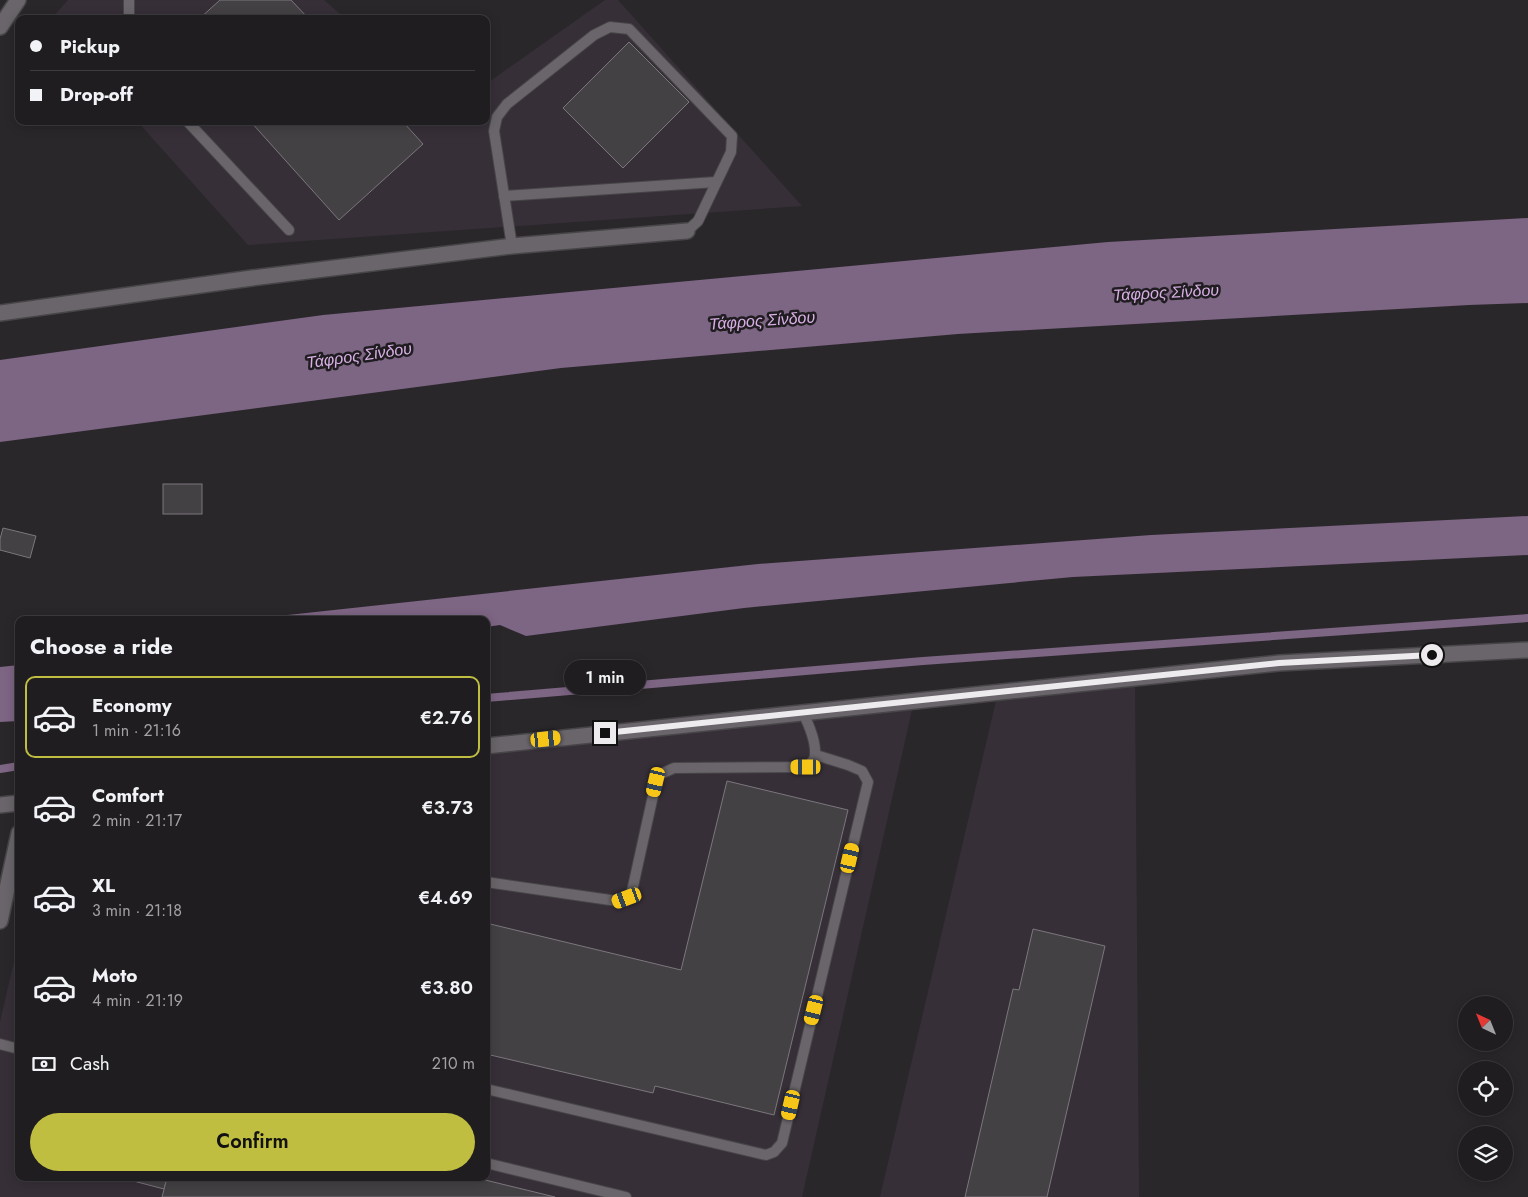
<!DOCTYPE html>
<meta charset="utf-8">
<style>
body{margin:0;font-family:Jost,sans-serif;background:#282629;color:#f1f3f6;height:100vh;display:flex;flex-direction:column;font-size:19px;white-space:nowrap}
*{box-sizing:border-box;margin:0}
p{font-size:16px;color:#a2a2a5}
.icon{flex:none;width:28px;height:28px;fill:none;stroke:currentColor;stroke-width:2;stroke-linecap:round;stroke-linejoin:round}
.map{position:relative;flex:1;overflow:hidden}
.side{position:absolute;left:15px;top:616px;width:475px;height:565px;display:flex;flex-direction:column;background:#201d20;border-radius:10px;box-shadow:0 2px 12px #0003,0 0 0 1px #3d3b3e}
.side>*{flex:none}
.guide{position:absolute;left:15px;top:15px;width:475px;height:110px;border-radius:10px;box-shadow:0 2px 12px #0003,0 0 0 1px #3d3b3e;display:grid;align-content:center;height:110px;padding:0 15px;background:#201d20}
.needle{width:32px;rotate:317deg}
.controls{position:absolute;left:1458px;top:996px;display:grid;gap:10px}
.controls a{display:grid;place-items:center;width:55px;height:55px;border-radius:50%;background:#201d20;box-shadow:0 2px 12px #0003,0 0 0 1px #3d3b3e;font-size:25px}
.end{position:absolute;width:22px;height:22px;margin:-11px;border:6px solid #edebed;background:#111;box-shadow:0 0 0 2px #111}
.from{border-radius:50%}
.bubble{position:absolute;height:35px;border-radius:18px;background:#201d20;box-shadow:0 2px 12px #0003,0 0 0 1px #3d3b3e;font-size:16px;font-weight:600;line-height:35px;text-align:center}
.car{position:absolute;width:15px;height:30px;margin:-15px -8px;border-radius:6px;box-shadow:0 0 4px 1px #0007;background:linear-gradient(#f5c518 24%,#345 0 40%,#f5c518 0 76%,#345 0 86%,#f5c518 0)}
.guide b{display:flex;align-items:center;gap:18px;height:48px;font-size:19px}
.guide b+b{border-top:1px solid #3d3b3e}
.guide i{width:12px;height:12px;background:#f1f3f6}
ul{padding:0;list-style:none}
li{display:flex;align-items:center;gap:15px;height:82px;margin:0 10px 8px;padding:0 5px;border:2px solid transparent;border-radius:10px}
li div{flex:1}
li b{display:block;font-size:19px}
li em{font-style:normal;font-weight:600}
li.on{border-color:#bfbe41}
li>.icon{width:45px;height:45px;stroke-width:1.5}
h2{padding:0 15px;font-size:22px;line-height:60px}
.pay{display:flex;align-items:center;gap:12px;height:55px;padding:0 15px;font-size:19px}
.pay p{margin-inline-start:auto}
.primary-button{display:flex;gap:10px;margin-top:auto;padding:10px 15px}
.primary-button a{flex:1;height:58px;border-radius:30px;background:#bfbe41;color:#111;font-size:20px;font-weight:600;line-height:58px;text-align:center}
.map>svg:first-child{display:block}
.built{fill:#362f38}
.water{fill:#7d6584}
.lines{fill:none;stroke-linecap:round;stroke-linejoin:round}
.stream{stroke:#7d6584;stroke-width:8}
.building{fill:#444145;stroke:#7b777c}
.lane-casing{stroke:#474547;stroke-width:12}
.street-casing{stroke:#474547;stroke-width:18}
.lane{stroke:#69656a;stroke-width:10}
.street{stroke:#69656a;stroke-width:15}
.route{stroke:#edebed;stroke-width:6}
.labels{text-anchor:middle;stroke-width:5;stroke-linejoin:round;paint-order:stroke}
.water-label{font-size:16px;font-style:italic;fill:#d8afe4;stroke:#201d21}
</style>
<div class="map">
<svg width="1528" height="1197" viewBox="0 0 1528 1197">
<rect width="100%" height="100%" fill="#2a272b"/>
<!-- built -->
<g class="built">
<path d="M68,0h256l22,19h-295z"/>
<path d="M605,0h13l184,206 -554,39 -111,-124h349v-37z"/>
<path d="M1135,686l4,511h-259l116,-496z"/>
<path d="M914,701l-112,496h-802v-175l19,-82v238h467v-427z"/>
</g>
<!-- water -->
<g class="water">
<path d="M1528,218v85l-59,2 -511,29 -397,34 -561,74v-82l323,-45 785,-73z"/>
<path d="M1528,516v39l-455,22 -329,31 -218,28 -26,-11 -14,2v-7h-227l10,-3 489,-53 393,-29z"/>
<path d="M19,665v56l-19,1v-55z"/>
</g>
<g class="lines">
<!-- stream -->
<g class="stream">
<path d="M486,698l437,-37 605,-43"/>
<path d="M0,769l19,-3"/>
</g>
</g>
<!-- building -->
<g class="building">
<path d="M220,0h71l18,19h-110z"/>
<path d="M629,42l60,60 -66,66 -60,-60z"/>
<path d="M250,121h156l-2,2 19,21 -84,76z"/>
<rect x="163" y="484" width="39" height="30"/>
<path d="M3,528l33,8 -6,22 -30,-8v-11z"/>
<path d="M727,781l121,29 -74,305 -119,-29 -2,7 -167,-39v-131l195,47z"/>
<path d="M1033,929l72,17 -58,251h-82l48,-208 6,1z"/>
<path d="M122,1178h45l-3,11z"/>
<path d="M167,1178h310l78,19h-393z"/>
</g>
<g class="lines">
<defs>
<g id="lane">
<path d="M129,0v19"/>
<path d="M187,121l102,109"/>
<path d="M504,196l212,-14"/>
<path d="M512,246l-18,-115 3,-14 10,-13 87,-69 16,-8 19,2 103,107 -1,16 -33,69 -11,10"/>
<path d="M486,882l131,19 10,-3 5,-7 24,-109 5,-8 13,-6 132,-1c4,-3 9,-7 9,-12 1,-13 -7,-32 -12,-42"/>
<path d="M0,1044l19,5"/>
<path d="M486,1089l280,66 8,-3 8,-9 86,-361 -6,-11 -14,-6 -32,-10"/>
<path d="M486,1163l140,34"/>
</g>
<g id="street">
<path d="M0,27l18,-27"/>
<path d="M0,313l252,-35 260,-32 175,-15"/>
<path d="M486,746l793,-83 249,-13"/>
<path d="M0,805l19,-2"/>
<path d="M0,921l19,-88"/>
</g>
</defs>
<!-- lane casing -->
<use href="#lane" class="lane-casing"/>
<!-- street casing -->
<use href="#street" class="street-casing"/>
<!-- lane -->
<use href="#lane" class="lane"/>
<!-- street -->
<use href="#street" class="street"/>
</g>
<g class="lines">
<!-- route -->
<path class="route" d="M605,733l674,-70 153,-8"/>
</g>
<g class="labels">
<!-- water labels -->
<g class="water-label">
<text transform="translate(1166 292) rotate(-3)" y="6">Τάφρος Σίνδου</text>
<text transform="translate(762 320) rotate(-4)" y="6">Τάφρος Σίνδου</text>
<text transform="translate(359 355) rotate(-8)" y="6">Τάφρος Σίνδου</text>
</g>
</g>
</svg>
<div class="controls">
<a><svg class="needle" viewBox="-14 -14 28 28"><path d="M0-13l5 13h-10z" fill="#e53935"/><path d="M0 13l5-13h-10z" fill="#a2a2a5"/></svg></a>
<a><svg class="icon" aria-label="locate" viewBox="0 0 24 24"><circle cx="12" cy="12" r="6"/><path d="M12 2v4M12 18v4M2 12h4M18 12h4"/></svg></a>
<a><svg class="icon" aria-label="layers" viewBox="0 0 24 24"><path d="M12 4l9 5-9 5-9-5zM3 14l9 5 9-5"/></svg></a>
</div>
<i class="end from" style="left:1432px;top:655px"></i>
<i class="end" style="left:605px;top:733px"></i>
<div class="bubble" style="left:564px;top:660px;width:82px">1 min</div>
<i class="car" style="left:546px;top:739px;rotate:84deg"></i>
<i class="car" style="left:806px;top:767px;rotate:270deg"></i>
<i class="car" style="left:656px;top:782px;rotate:193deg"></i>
<i class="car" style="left:850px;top:858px;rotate:13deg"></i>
<i class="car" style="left:627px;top:898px;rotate:250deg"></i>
<i class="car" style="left:814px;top:1010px;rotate:194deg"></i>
<i class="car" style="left:791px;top:1105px;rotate:193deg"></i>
<div class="guide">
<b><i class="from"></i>Pickup</b>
<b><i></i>Drop-off</b>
</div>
<section class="side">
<h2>Choose a ride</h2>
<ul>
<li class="on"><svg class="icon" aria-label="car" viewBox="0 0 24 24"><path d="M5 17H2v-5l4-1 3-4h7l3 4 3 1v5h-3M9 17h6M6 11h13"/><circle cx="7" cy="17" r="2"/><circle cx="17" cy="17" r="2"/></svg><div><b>Economy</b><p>1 min · 21:16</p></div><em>€2.76</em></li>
<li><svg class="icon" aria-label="car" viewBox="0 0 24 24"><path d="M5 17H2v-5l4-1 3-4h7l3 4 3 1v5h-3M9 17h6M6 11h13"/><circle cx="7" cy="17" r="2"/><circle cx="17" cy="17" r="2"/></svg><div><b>Comfort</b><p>2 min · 21:17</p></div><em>€3.73</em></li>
<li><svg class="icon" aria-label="car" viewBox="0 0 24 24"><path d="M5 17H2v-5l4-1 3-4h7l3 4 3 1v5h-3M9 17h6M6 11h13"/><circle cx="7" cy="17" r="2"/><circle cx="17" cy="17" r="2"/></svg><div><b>XL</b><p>3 min · 21:18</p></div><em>€4.69</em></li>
<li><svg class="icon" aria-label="car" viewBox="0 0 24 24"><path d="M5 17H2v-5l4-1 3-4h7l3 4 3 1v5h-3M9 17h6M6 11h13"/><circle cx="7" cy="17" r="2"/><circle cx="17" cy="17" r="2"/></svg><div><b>Moto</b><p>4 min · 21:19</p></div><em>€3.80</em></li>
</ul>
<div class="pay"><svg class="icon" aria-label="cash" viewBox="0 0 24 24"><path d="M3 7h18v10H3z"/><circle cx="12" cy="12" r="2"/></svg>Cash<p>210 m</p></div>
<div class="primary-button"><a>Confirm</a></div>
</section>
</div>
